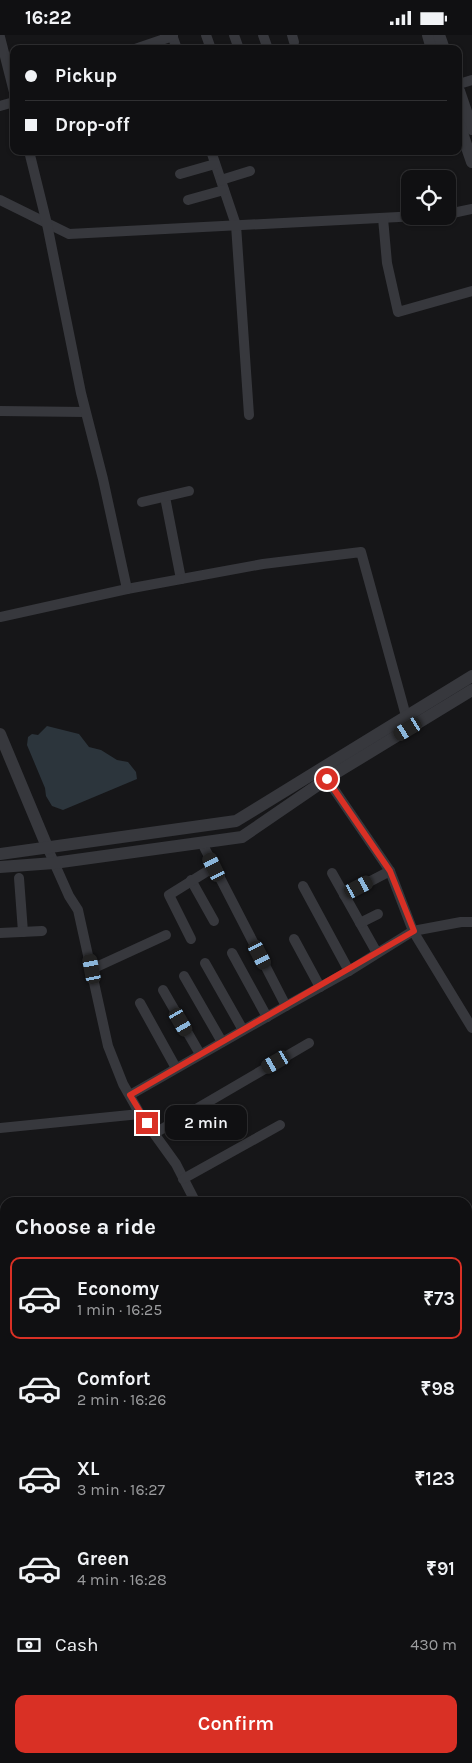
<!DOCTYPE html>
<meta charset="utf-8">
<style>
body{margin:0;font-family:Karla,sans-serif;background:#1e1e20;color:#f1f3f6;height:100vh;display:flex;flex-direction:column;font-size:19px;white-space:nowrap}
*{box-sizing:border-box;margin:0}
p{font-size:16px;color:#9c9d9f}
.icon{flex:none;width:28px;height:28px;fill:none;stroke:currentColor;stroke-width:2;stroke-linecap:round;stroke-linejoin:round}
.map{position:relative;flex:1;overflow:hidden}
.drawer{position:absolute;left:0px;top:1162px;width:472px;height:566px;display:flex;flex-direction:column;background:#101012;border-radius:15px 15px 0 0;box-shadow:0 1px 4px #0004,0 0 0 1px #303032}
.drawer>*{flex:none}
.top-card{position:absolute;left:10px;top:10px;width:452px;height:110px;border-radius:10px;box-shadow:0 1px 4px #0004,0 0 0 1px #303032;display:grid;align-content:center;height:110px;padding:0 15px;background:#101012}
.buttons{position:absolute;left:401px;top:135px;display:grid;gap:10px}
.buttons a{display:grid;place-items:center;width:55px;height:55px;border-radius:10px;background:#101012;box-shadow:0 1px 4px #0004,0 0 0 1px #303032;font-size:25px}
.end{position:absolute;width:22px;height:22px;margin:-11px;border:6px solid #d93025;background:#fff;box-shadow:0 0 0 2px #fff}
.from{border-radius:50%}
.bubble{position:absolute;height:35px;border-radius:10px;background:#101012;box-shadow:0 1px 4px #0004,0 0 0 1px #303032;font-size:16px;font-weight:600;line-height:35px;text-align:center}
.car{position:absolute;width:15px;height:30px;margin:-15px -8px;border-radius:6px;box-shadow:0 0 4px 1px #0007;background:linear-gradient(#222 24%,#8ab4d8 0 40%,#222 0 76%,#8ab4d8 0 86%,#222 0)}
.top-card b{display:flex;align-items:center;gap:18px;height:48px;font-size:19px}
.top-card b+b{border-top:1px solid #303032}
.top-card i{width:12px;height:12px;background:#f1f3f6}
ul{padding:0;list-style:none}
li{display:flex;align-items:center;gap:15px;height:82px;margin:0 10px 8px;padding:0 5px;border:2px solid transparent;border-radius:10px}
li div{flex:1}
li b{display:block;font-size:19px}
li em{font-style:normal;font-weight:600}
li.current{border-color:#d93025}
li>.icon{width:45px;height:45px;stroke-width:1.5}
h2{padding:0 15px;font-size:22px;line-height:60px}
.pay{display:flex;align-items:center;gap:12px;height:55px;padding:0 15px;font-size:19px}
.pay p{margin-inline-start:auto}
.button{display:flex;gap:10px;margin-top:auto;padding:10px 15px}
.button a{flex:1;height:58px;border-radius:10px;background:#d93025;color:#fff;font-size:20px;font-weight:600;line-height:58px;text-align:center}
.status{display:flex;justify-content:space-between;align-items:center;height:35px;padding:0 25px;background:#101012;direction:ltr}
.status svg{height:14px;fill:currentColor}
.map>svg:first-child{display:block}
.water{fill:#2c353c}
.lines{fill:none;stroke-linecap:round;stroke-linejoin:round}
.minor{stroke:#37383d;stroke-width:10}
.tertiary{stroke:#37383d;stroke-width:12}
.route{stroke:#d93025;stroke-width:6}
</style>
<div class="status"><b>16:22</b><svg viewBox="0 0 49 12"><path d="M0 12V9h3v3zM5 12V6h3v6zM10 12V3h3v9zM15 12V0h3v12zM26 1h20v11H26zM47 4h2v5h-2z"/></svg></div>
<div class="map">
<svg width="472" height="1728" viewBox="0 0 472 1728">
<rect width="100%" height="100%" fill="#161618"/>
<!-- water -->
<path class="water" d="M47,691l32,8 10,13 12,3 16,10 11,2 8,10 1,7 -74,31 -11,-4 -6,-10 -1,-8 -18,-43 1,-8 4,-3 6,1z"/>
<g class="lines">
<!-- minor -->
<g class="minor">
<path d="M172,0l5,14"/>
<path d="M206,0l5,14"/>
<path d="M234,0l5,14"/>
<path d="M263,0l5,14"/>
<path d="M292,0l2,7"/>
<path d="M0,2l14,55"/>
<path d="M135,14l38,-13"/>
<path d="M459,49l13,-4"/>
<path d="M0,71l14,-4"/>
<path d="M211,116l25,74 13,190"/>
<path d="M180,139l35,-10"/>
<path d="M221,145l29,-9"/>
<path d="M0,165l69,34 349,-18"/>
<path d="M188,165l36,-10"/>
<path d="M448,179l24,-5"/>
<path d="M383,183l4,45 11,49 74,-21"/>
<path d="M0,376l85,1"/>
<path d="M165,462l16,82"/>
<path d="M142,467l47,-11"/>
<path d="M127,554l136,-25 98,-12 45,164"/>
<path d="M0,582l127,-28 -24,-110 -22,-86 -34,-169 -18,-73"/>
<path d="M327,744l63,92 23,60 48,-9h11"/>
<path d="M202,808l84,163 63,-35"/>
<path d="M48,814l21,47 9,14 30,136 15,38 17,30 36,50 20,39"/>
<path d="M332,838l45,80"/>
<path d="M19,843l4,54"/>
<path d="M191,845l23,41"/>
<path d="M303,851l46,85 64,-40 59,97"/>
<path d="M344,860l46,-24"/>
<path d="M360,888l18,-9"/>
<path d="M0,898l42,-2"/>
<path d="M191,904l-22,-44 45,-28"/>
<path d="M294,904l26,48"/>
<path d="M232,918l35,64"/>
<path d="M205,928l38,67"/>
<path d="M92,934l74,-34"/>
<path d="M184,941l38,66"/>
<path d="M163,955l37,64"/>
<path d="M140,968l36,65"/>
<path d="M130,1060l156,-89"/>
<path d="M0,1093l140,-14"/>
<path d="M155,1098l154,-90"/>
<path d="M183,1144l97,-54"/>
<path d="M468,1216l4,-1"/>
<path d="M0,1266l5,-1"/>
<path d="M468,1289h4"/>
<path d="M468,1349h4"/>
<path d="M468,1376l4,-1"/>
<path d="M468,1413l2,20"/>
<path d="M0,1597h5"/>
<path d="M468,1600h4"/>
<path d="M468,1663l4,1"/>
<path d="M468,1718h4"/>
<path d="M96,1724v4"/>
<path d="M138,1728v-4"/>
<path d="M173,1728v-4"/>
<path d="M460,1728l1,-4"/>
</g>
<!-- tertiary -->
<g class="tertiary">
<path d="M428,0l4,14"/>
<path d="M439,0l5,14"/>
<path d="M459,56l13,38"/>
<path d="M459,89l13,38"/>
<path d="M0,699l48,115"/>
<path d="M0,819l236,-33 236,-145"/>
<path d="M0,832l54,-4 188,-26 89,-61 141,-86"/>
</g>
</g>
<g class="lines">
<!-- route -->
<path class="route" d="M147,1088l-17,-28 284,-164 -24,-60 -63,-92"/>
</g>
</svg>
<div class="buttons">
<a><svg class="icon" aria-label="locate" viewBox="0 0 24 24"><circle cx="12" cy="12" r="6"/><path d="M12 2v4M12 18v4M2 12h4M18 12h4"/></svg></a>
</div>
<i class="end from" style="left:327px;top:744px"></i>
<i class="end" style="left:147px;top:1088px"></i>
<div class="bubble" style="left:165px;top:1070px;width:82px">2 min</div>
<i class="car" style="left:408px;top:694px;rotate:239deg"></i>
<i class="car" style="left:214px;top:832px;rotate:334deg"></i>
<i class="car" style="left:359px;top:852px;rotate:62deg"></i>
<i class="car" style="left:260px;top:920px;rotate:153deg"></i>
<i class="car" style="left:92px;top:934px;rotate:349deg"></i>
<i class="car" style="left:181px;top:987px;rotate:150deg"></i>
<i class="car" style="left:276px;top:1027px;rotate:240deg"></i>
<div class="top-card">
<b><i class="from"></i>Pickup</b>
<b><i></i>Drop-off</b>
</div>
<section class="drawer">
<h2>Choose a ride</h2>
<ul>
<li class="current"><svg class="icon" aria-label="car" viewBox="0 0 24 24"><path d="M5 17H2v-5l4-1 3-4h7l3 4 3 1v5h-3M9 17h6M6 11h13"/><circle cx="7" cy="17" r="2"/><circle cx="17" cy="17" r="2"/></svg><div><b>Economy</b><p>1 min · 16:25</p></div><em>₹73</em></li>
<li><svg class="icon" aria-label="car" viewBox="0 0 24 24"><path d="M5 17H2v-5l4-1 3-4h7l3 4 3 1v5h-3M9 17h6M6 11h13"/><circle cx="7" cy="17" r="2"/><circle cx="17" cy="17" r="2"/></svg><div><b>Comfort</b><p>2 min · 16:26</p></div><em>₹98</em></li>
<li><svg class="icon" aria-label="car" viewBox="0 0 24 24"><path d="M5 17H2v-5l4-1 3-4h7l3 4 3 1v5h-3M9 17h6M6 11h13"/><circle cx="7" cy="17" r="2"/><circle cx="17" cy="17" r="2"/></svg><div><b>XL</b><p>3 min · 16:27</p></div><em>₹123</em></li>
<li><svg class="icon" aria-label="car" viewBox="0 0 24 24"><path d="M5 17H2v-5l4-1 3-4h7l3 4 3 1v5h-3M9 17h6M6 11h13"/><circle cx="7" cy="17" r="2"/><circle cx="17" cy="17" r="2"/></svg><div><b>Green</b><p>4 min · 16:28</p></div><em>₹91</em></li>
</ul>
<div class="pay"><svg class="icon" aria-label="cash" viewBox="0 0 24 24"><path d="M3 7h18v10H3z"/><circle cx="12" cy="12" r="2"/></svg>Cash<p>430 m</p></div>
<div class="button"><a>Confirm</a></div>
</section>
</div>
